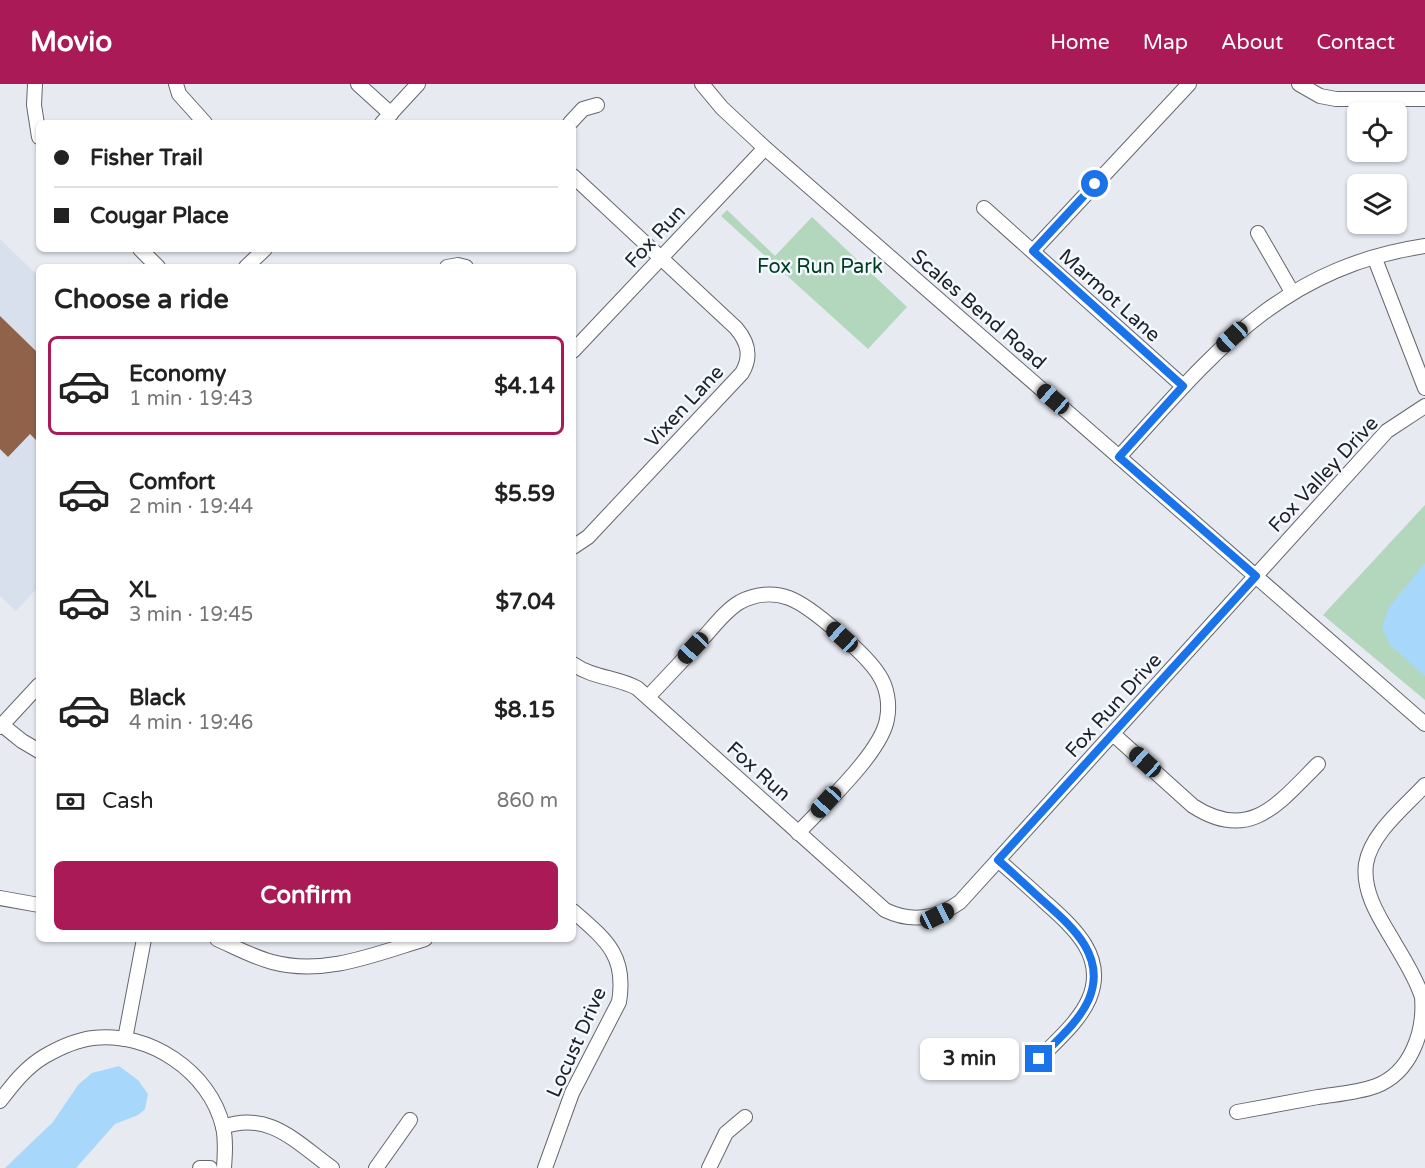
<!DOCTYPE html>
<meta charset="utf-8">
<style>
body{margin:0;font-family:"Varela Round",sans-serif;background:#f2f2f2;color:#222;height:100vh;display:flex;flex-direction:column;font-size:22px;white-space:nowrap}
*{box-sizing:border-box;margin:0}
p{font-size:20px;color:#767676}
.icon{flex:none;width:33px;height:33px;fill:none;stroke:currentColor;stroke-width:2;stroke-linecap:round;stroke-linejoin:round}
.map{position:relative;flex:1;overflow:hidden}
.side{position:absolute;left:36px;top:180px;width:540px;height:678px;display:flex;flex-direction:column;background:#fff;border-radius:9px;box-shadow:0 2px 4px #0004}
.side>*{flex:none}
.banner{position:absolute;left:36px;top:36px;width:540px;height:132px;border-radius:9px;box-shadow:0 2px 4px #0004;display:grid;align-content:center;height:132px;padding:0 18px;background:#fff}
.buttons{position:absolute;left:1347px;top:18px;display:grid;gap:12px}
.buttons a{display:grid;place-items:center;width:60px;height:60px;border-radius:9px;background:#fff;box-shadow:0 2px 4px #0004;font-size:30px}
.end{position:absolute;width:27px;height:27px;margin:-14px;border:8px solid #1a73e8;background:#fff;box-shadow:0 0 0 3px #fff}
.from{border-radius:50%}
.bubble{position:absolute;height:42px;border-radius:9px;background:#fff;box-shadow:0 2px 4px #0004;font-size:20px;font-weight:700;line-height:42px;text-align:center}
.car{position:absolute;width:18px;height:36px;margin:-18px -9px;border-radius:8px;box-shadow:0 0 4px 2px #0007;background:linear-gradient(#222 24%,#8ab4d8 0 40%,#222 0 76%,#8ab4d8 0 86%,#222 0)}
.banner b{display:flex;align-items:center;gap:21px;height:57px;font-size:22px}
.banner b+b{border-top:2px solid #e0e0e0}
.banner i{width:15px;height:15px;background:#222}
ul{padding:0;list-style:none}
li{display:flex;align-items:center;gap:18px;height:99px;margin:0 12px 9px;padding:0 6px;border:3px solid transparent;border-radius:9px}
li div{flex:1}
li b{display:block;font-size:22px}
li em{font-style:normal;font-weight:700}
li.active{border-color:#a91a57}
li>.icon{width:54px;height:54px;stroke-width:1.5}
h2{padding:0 18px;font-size:27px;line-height:72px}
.pay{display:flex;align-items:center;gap:15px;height:66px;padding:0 18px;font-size:22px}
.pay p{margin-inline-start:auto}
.action{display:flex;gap:12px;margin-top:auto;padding:12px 18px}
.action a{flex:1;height:69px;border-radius:9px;background:#a91a57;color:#fff;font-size:24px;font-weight:700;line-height:69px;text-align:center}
header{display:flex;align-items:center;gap:36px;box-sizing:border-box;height:84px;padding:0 30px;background:#a91a57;color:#fff}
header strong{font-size:28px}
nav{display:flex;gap:33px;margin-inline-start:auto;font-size:21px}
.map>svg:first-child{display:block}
.built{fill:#d8e0ed}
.green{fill:#b2d7bd}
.water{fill:#a7d7fb}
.building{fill:#91624a}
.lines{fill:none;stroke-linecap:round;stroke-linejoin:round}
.minor-casing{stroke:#64676d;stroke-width:16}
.minor{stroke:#fff;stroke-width:14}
.route{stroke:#1a73e8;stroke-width:8}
.labels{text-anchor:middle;stroke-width:5;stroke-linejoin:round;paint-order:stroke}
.street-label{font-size:20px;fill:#1e2022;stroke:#f4f8ff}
.park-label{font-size:20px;fill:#003c1d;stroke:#f4f8ff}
</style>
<header>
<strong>Movio</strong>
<nav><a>Home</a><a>Map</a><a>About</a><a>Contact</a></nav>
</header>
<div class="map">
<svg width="1425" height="1084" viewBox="0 0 1425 1084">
<rect width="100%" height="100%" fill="#e7eaf1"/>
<!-- built -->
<path class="built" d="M0,155l39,38v309l-23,25 -16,-15z"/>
<!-- green -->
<g class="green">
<path d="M727,126l48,46 37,-39 95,90 -39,42 -147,-133z"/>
<path d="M1425,421v195l-102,-85z"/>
</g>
<!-- water -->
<g class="water">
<path d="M1425,479v113l-35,-31 -8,-17 7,-21z"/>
<path d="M119,982l19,14 10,14 -3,15 -7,6 -23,9 -39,44h-71l48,-46 25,-37 14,-12z"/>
</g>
<!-- building -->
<path class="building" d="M0,232l39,38v89l-9,-9 -22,23 -8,-8z"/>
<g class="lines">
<defs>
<g id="minor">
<path d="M35,0l-1,21 5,32"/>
<path d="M176,0l3,10 26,29"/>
<path d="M358,0l33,30"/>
<path d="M702,0l20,24 43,40 660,576"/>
<path d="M1299,0l21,12 16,3h89"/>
<path d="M382,39l36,-39"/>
<path d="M570,39l13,-14 14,-4"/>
<path d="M573,92l163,152c12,14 16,28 6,45l-154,164 -15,10"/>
<path d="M984,124l199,178"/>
<path d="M1258,149l34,59"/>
<path d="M140,165l18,18"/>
<path d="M1033,167l156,-167"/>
<path d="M1375,175l50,129"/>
<path d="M246,183l19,-18"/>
<path d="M447,183l11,-2 8,2"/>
<path d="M573,267l192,-203"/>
<path d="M1119,373c93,-102 160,-189 306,-211"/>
<path d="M573,580c20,14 43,13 64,24l248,222c27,13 51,9 75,-8l427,-471 38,-25"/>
<path d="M648,613c19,-20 38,-40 56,-60 11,-12 22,-27 36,-35 15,-8 33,-10 49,-4 22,8 78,57 90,77 8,12 11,29 8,44 -5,33 -65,88 -89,114"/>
<path d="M2,641l20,16 17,10"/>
<path d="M0,643l39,-42"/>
<path d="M1113,650l80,72c57,37 86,-3 125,-42"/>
<path d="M998,776c16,14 32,28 48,43 28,25 61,54 43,96 -10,23 -33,42 -50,60"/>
<path d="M0,814l39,7"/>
<path d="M217,855c18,8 36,18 55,23 52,14 104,-8 153,-23"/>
<path d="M125,955l19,-100"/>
<path d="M0,1017c13,-17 26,-34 45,-45 14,-8 31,-16 48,-18 55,-7 117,33 130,89 3,13 2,27 1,41"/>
<path d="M1237,1028c27,-5 54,-10 81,-15 19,-3 39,-4 58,-11 34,-13 49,-53 46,-89 -6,-19 -17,-36 -27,-53 -14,-24 -33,-51 -29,-80 5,-31 39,-57 59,-79"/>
<path d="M223,1043c46,-17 74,16 109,41"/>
<path d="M200,1084h10"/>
<path d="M376,1084l34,-48"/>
<path d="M545,1084l27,-75 47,-91c8,-47 -14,-63 -46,-91"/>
<path d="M709,1084l17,-35 19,-16"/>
</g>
</defs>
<!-- minor casing -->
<use href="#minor" class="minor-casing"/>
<!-- minor -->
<use href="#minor" class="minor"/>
</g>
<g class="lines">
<!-- route -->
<path class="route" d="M1039,975c17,-18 40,-37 50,-60 18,-44 -18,-73 -47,-99 -15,-14 -29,-27 -44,-40l258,-284 -137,-119 64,-71 -150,-135 62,-67"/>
</g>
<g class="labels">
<!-- street labels -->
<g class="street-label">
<text transform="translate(655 152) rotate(-47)" y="7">Fox Run</text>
<text transform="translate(1110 211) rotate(42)" y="7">Marmot Lane</text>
<text transform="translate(979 225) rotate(41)" y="7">Scales Bend Road</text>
<text transform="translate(684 322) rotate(-47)" y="7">Vixen Lane</text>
<text transform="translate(1323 390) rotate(-47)" y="7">Fox Valley Drive</text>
<text transform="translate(1113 621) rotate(-48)" y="7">Fox Run Drive</text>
<text transform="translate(759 687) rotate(42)" y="7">Fox Run</text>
<text transform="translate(576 958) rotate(-66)" y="7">Locust Drive</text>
</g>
<!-- park labels -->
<g class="park-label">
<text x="820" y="189">Fox Run Park</text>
</g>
</g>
</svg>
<div class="buttons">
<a><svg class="icon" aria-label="locate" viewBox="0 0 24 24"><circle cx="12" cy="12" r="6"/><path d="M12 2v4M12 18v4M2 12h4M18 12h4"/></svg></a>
<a><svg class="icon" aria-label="layers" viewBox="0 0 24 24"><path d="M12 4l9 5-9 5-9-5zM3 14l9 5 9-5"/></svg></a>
</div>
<i class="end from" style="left:1095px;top:100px"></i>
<i class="end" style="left:1039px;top:975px"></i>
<div class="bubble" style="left:920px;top:954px;width:99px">3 min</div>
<i class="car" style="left:1232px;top:253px;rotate:227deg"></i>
<i class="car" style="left:1053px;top:315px;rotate:311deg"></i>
<i class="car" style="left:842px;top:553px;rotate:312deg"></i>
<i class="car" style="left:693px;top:564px;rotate:223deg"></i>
<i class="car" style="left:1145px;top:678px;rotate:312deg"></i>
<i class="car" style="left:826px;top:718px;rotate:222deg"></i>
<i class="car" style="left:937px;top:832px;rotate:64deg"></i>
<div class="banner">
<b><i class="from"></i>Fisher Trail</b>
<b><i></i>Cougar Place</b>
</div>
<section class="side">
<h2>Choose a ride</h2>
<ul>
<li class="active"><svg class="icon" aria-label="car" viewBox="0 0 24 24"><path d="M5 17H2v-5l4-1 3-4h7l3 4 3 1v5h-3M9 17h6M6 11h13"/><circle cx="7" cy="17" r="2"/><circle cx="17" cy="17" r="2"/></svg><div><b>Economy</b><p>1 min · 19:43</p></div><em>$4.14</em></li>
<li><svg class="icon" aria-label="car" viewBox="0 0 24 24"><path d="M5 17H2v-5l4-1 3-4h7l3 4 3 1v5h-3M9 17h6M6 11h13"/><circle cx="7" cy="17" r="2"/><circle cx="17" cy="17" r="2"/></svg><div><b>Comfort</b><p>2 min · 19:44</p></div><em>$5.59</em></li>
<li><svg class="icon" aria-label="car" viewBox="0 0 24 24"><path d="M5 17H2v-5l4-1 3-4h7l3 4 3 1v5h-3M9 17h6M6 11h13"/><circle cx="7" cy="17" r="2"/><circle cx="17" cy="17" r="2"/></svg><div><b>XL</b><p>3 min · 19:45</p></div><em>$7.04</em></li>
<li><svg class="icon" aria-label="car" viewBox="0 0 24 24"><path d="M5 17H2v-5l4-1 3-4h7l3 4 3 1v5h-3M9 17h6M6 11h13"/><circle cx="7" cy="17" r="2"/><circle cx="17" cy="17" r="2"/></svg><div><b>Black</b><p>4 min · 19:46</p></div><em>$8.15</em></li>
</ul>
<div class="pay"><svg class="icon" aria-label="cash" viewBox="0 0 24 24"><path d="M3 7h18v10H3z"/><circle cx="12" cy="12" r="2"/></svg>Cash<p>860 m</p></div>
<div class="action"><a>Confirm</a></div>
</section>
</div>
